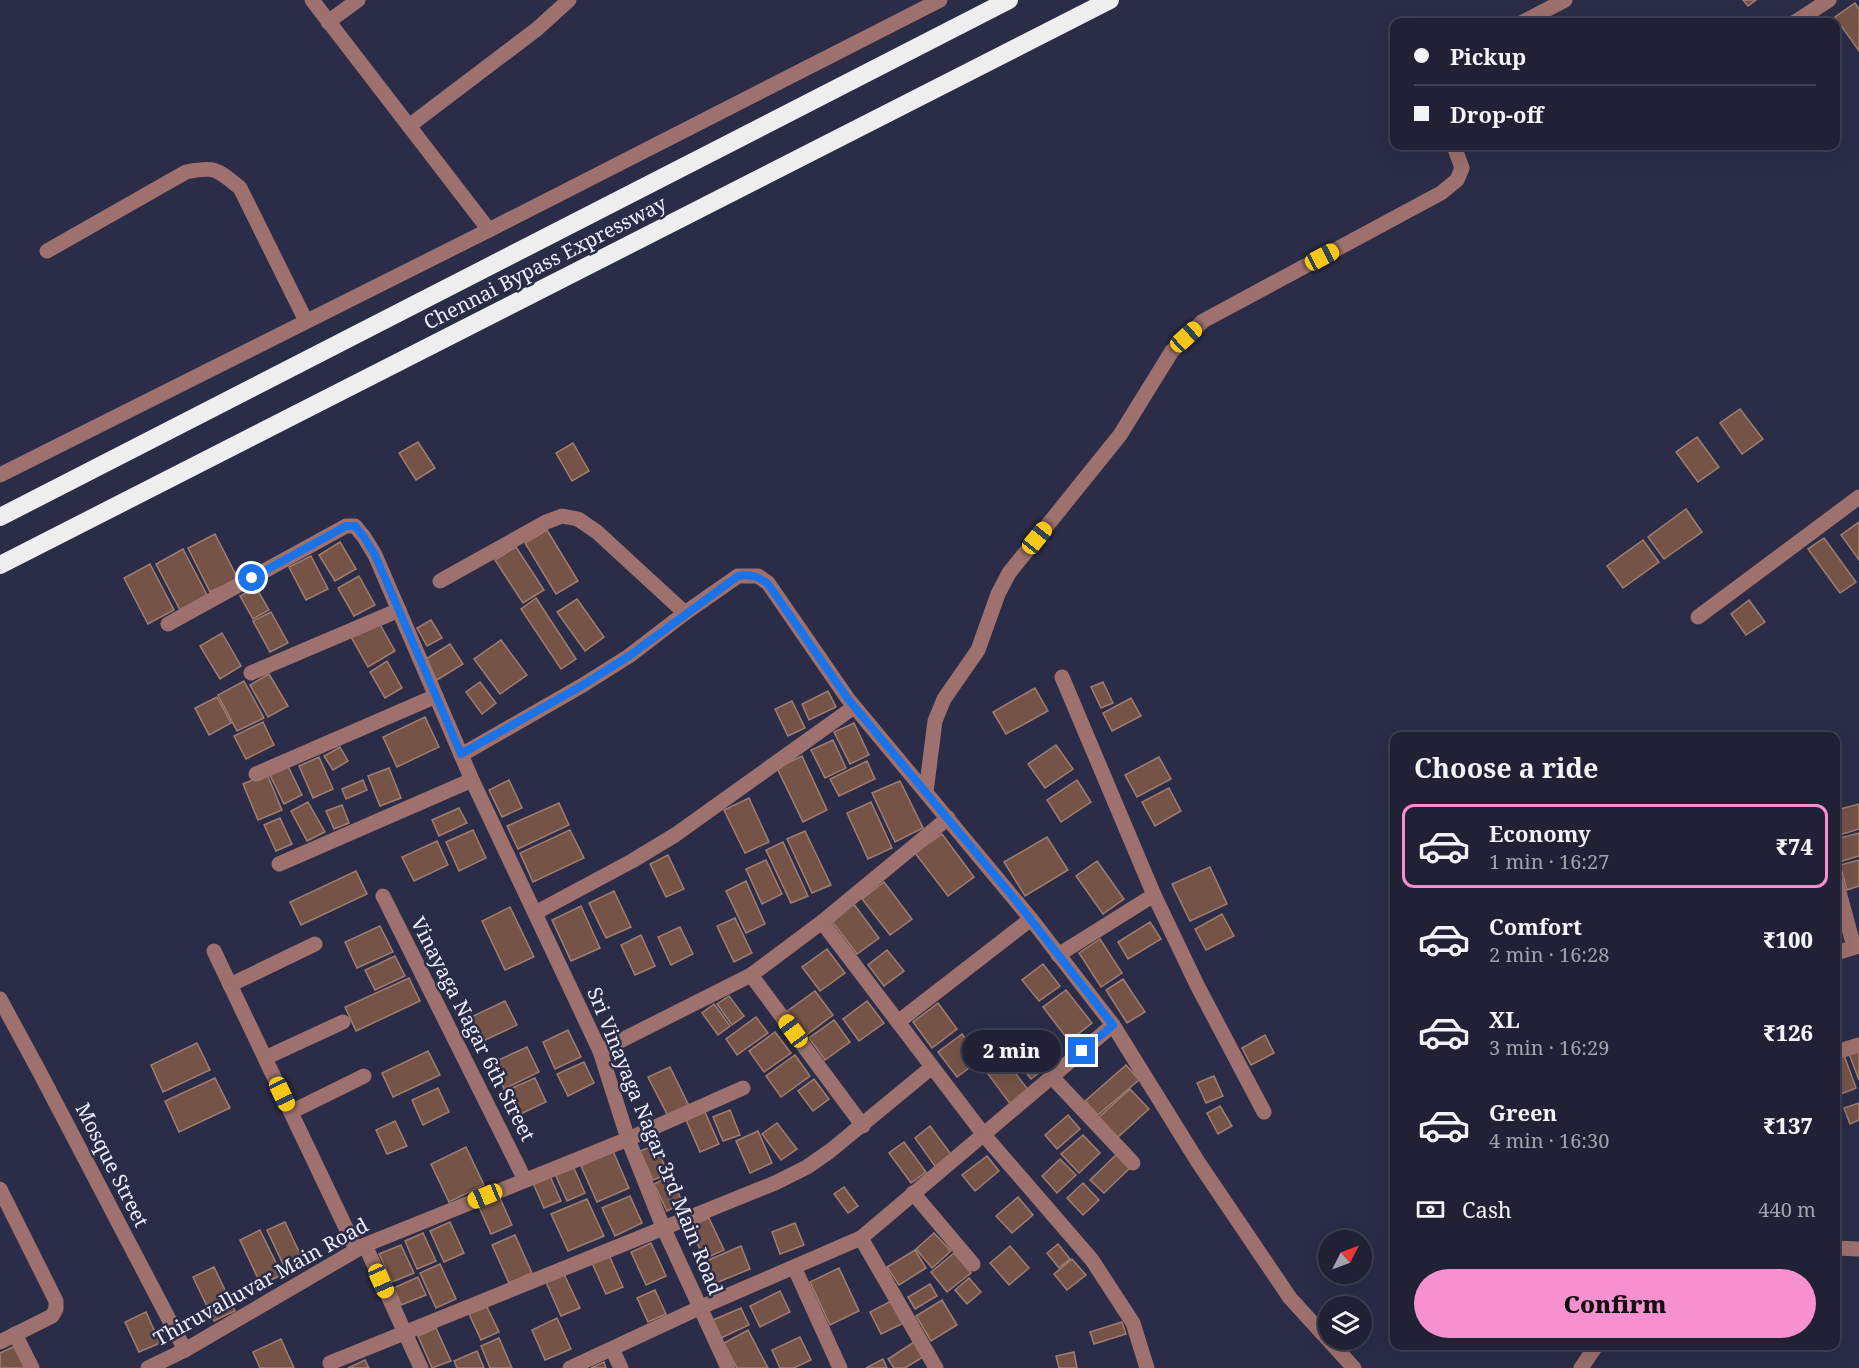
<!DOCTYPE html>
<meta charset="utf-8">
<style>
body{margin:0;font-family:"Noto Serif",serif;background:#28293d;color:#f1f3f6;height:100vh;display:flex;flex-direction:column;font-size:22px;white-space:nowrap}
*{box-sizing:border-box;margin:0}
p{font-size:20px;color:#a2a3ad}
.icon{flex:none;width:33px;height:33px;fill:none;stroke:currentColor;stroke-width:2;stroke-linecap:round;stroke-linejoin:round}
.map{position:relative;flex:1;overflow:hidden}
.side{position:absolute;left:1390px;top:732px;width:450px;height:618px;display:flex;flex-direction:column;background:#202135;border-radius:12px;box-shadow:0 6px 24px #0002,0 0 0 2px #3d3e50}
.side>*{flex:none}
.top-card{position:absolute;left:1390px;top:18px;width:450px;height:132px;border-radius:12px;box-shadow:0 6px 24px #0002,0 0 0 2px #3d3e50;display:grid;align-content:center;height:132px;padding:0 24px;background:#202135}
.needle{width:39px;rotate:48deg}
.fabs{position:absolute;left:1318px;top:1230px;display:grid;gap:12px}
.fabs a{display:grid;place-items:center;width:54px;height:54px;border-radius:50%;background:#202135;box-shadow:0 6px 24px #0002,0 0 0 2px #3d3e50;font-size:30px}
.end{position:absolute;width:27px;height:27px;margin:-14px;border:8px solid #1a73e8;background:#fff;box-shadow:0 0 0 3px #fff}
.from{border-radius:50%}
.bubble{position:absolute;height:42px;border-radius:21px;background:#202135;box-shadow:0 6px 24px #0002,0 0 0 2px #3d3e50;font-size:20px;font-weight:800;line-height:42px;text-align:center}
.car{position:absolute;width:18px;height:36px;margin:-18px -9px;border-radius:8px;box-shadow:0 0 4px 2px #0007;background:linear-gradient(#f5c518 24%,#345 0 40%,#f5c518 0 76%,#345 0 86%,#f5c518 0)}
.top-card b{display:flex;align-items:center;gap:21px;height:57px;font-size:22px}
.top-card b+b{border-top:2px solid #3d3e50}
.top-card i{width:15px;height:15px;background:#f1f3f6}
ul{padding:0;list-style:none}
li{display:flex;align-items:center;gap:18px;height:84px;margin:0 12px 9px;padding:0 12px;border:3px solid transparent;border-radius:12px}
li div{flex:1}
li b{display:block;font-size:22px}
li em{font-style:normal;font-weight:800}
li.on{border-color:#f790cf}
li>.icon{width:54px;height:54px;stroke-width:1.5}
h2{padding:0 24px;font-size:27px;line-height:72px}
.pay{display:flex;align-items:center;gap:15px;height:66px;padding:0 24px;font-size:22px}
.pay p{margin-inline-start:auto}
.action{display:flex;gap:12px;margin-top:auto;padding:12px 24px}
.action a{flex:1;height:69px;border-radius:36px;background:#f790cf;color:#111;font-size:24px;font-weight:800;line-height:69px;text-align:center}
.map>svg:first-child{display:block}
.building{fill:#755447;stroke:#a17d6f;stroke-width:1.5}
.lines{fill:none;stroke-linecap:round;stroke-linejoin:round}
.minor{stroke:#9e716e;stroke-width:15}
.highway{stroke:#eee;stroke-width:18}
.route{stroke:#1a73e8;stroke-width:8}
.labels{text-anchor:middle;stroke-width:5;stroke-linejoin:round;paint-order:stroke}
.street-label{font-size:20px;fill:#edeffe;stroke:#2b2c47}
</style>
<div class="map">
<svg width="1859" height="1368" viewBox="0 0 1859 1368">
<rect width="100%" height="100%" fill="#2b2c47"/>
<!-- building -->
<g class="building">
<path d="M1743,0h13l-8,6z"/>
<path d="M1855,3l4,6v42l-24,-34z"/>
<path d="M1740,409l23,30 -21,15 -22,-31z"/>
<path d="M1697,437l22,30 -21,15 -22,-30z"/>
<path d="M418,442l17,26 -19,12 -17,-27z"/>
<path d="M573,443l16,28 -17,10 -16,-28z"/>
<path d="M1686,509l16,23 -38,27 -16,-22z"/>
<path d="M1859,522v38l-18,-25z"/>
<path d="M547,530l31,51 -22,13 -31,-51z"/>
<path d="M215,534l23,45 -28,13 -22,-44z"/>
<path d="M1824,538l32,44 -16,11 -32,-44z"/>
<path d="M1643,540l16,22 -36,26 -16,-22z"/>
<path d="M340,542l16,27 -21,12 -16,-26z"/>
<path d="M516,547l28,43 -21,13 -28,-43z"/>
<path d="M183,549l24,46 -27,15 -24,-46z"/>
<path d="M311,556l17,33 -22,11 -17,-33z"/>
<path d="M150,564l24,46 -26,14 -24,-46z"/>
<path d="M359,576l16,29 -21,11 -16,-28z"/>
<path d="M256,587l13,23 -16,9 -13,-23z"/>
<path d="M536,598l40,61 -15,10 -40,-60z"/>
<path d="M577,599l27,38 -19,14 -28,-39z"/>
<path d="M1749,600l16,22 -19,13 -15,-21z"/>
<path d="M271,612l17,31 -18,9 -17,-31z"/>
<path d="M431,620l11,18 -15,8 -10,-18z"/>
<path d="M378,621l17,30 -27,16 -17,-30z"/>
<path d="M222,633l19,33 -21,13 -20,-33z"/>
<path d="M501,640l26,35 -27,19 -26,-35z"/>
<path d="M450,644l13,20 -26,16 -13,-20z"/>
<path d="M387,661l15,27 -17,10 -15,-26z"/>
<path d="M269,674l19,32 -20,11 -18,-32z"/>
<path d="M244,681l20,37 -27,13 -19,-36z"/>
<path d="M480,682l16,21 -14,11 -16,-22z"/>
<path d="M1103,682l10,21 -12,5 -10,-21z"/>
<path d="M1035,688l13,23 -42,23 -13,-22z"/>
<path d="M828,691l8,16 -27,13 -7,-16z"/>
<path d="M217,697l14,26 -22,12 -14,-27z"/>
<path d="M1131,698l10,18 -29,15 -9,-18z"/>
<path d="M792,701l13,27 -17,8 -13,-27z"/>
<path d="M425,717l14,30 -42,20 -14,-30z"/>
<path d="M263,722l11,23 -28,14 -12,-23z"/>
<path d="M854,723l15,32 -19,9 -16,-32z"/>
<path d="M833,740l13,28 -21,10 -14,-28z"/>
<path d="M1056,745l17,24 -28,19 -17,-24z"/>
<path d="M340,747l8,14 -15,9 -9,-14z"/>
<path d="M802,756l25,54 -24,12 -26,-54z"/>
<path d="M319,757l14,32 -20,9 -14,-32z"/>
<path d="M1159,757l12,22 -34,18 -12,-22z"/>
<path d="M867,761l8,18 -36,17 -9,-17z"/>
<path d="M287,764l15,31 -18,9 -15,-31z"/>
<path d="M389,768l12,30 -21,8 -12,-30z"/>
<path d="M267,774l15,36 -24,10 -15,-36z"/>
<path d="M363,780l4,10 -21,9 -4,-10z"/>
<path d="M509,780l13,28 -20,9 -13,-27z"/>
<path d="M1077,780l14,22 -30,20 -14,-22z"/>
<path d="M900,781l23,47 -28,14 -23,-49z"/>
<path d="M1169,788l12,23 -26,15 -13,-24z"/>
<path d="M749,798l20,44 -24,11 -21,-43z"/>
<path d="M308,802l17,30 -18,9 -16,-30z"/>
<path d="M871,802l21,46 -24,11 -21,-46z"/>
<path d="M559,803l10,22 -51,24 -11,-23z"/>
<path d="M1859,804v25l-23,7v-26z"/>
<path d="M342,805l7,18 -15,6 -8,-18z"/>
<path d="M459,808l8,15 -28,13 -7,-16z"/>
<path d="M280,818l12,26 -16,7 -12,-26z"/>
<path d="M473,830l13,28 -27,13 -13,-29z"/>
<path d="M570,830l14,28 -51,24 -13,-29z"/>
<path d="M805,831l26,54 -19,8 -25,-54z"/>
<path d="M1859,833v23l-23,7v-24z"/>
<path d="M942,834l32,43 -26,19 -33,-43z"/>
<path d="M1047,837l21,33 -43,26 -21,-34z"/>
<path d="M437,841l11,24 -34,16 -12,-24z"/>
<path d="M783,842l25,54 -17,7 -25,-53z"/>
<path d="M668,855l16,34 -18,8 -16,-33z"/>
<path d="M766,860l16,34 -20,10 -16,-35z"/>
<path d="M1859,860v26l-12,4 -7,-25z"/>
<path d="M1097,861l27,38 -21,15 -27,-38z"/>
<path d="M1210,867l17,37 -37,17 -18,-37z"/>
<path d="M356,871l11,23 -66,31 -11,-23z"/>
<path d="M746,881l19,43 -19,9 -20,-42z"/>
<path d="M884,882l28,37 -22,16 -28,-36z"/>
<path d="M614,891l17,36 -25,11 -17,-35z"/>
<path d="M853,903l26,35 -22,16 -26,-34z"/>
<path d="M581,906l19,42 -29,13 -19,-41z"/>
<path d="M510,907l24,50 -29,13 -23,-49z"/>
<path d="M1222,914l12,22 -28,14 -11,-21z"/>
<path d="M735,918l17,35 -18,9 -17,-36z"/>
<path d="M1150,922l11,17 -33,20 -10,-17z"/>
<path d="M380,926l13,26 -36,16 -12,-26z"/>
<path d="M680,927l13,27 -22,11 -13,-28z"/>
<path d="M641,935l14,31 -20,9 -14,-30z"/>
<path d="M1100,939l22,34 -21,14 -22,-34z"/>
<path d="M827,949l18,24 -25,18 -18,-24z"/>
<path d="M887,950l17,21 -20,15 -16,-21z"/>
<path d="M395,956l10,20 -30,14 -10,-20z"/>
<path d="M1043,964l17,22 -21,15 -17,-21z"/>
<path d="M409,978l11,23 -64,30 -11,-24z"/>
<path d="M1123,979l22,33 -18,11 -21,-33z"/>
<path d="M1066,990l26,33 -23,18 -26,-34z"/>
<path d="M815,991l18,24 -29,22 -18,-25z"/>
<path d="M729,996l15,20 -12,9 -15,-21z"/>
<path d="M505,1001l12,24 -36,17 -12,-24z"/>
<path d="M867,1001l17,22 -25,18 -16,-22z"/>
<path d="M938,1003l19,26 -25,19 -19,-26z"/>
<path d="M714,1004l16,22 -12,9 -16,-22z"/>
<path d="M756,1017l12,16 -31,22 -11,-16z"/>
<path d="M834,1020l16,22 -25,18 -16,-22z"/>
<path d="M568,1030l13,27 -26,12 -12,-27z"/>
<path d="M775,1032l16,21 -27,19 -15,-21z"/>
<path d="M1024,1032l25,33 -18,14 -25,-33z"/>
<path d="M962,1034l19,25 -24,18 -19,-25z"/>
<path d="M1265,1035l9,18 -23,12 -9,-17z"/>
<path d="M197,1043l13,27 -47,22 -12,-27z"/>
<path d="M527,1047l12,25 -35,17 -12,-26z"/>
<path d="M428,1051l12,24 -47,22 -11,-24z"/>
<path d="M1859,1051v29l-10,-26z"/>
<path d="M795,1055l15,21 -29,21 -15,-21z"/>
<path d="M1844,1055l12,33 -20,8v-38z"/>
<path d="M1003,1057l26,34 -18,14 -26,-35z"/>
<path d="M584,1062l10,21 -26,13 -11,-22z"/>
<path d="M1126,1065l13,15 -41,35 -13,-14z"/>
<path d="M670,1067l19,39 -21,10 -20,-39z"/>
<path d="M1214,1076l9,20 -17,7 -9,-20z"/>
<path d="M215,1078l15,30 -51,24 -14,-31z"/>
<path d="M535,1078l11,24 -34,16 -11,-25z"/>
<path d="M814,1079l15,20 -16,12 -15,-20z"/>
<path d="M438,1088l11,24 -26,13 -11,-25z"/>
<path d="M1130,1089l19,20 -32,29 -18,-21z"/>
<path d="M1859,1103v17l-9,4 -6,-16z"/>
<path d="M1220,1106l12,20 -14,8 -11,-21z"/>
<path d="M730,1110l10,25 -17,6 -10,-24z"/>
<path d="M705,1112l14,32 -19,8 -14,-32z"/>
<path d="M1068,1115l12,14 -23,20 -12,-14z"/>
<path d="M395,1121l12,25 -20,8 -11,-24z"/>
<path d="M777,1123l20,26 -16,11 -19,-26z"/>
<path d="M930,1126l23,31 -16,12 -22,-31z"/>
<path d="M758,1131l14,32 -22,10 -14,-32z"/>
<path d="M1083,1135l17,18 -21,20 -18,-19z"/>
<path d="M904,1142l22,30 -15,11 -22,-30z"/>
<path d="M656,1145l12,29 -15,6 -13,-29z"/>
<path d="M466,1147l18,38 -35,17 -18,-38z"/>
<path d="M613,1151l16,37 -32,14 -16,-36z"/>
<path d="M1118,1153l13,14 -27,26 -14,-13z"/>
<path d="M987,1156l12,15 -24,20 -13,-16z"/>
<path d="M1060,1159l16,16 -19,18 -15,-17z"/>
<path d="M573,1166l12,27 -18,8 -12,-27z"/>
<path d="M550,1176l11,25 -17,7 -11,-25z"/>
<path d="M670,1176l13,27 -16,8 -13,-27z"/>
<path d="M1083,1183l16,17 -16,15 -16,-17z"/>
<path d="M844,1187l14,19 -10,7 -14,-19z"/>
<path d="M499,1196l13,29 -21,9 -13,-29z"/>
<path d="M630,1196l12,27 -27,13 -13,-28z"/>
<path d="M1018,1197l15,18 -21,18 -16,-17z"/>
<path d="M587,1199l17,37 -36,15 -17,-37z"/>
<path d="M709,1218l15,32 -20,9 -14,-33z"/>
<path d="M285,1222l16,34 -18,8 -16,-34z"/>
<path d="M450,1222l14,31 -20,9 -14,-31z"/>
<path d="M795,1223l9,22 -24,9 -8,-22z"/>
<path d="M260,1230l22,45 -21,10 -21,-45z"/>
<path d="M423,1233l13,28 -19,8 -12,-28z"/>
<path d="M934,1233l17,18 -19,17 -16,-19z"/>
<path d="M515,1235l17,38 -23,10 -17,-38z"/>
<path d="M651,1243l15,33 -20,9 -15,-33z"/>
<path d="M1058,1244l12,15 -11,9 -12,-15z"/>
<path d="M401,1245l13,28 -22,9 -13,-28z"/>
<path d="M741,1246l9,23 -34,14 -10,-22z"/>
<path d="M1010,1246l19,22 -20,17 -19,-22z"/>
<path d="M915,1250l11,18 -27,17 -12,-18z"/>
<path d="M954,1253l17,20 -24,19 -16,-20z"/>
<path d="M609,1255l14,32 -17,7 -14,-31z"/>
<path d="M1072,1259l14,16 -19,15 -13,-16z"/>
<path d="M440,1264l16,35 -20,9 -16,-35z"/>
<path d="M214,1267l21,44 -21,10 -21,-44z"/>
<path d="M839,1268l20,43 -29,14 -20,-43z"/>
<path d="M563,1272l17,36 -19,8 -16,-36z"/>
<path d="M418,1277l8,18 -25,10 -7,-17z"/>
<path d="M969,1278l12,14 -14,12 -12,-14z"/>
<path d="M930,1284l7,12 -22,13 -7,-12z"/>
<path d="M655,1290l11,24 -18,8 -11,-24z"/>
<path d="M780,1291l10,21 -30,15 -10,-21z"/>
<path d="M895,1299l11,23 -25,12 -11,-22z"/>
<path d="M942,1300l15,25 -26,16 -15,-25z"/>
<path d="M487,1307l12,25 -18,8 -12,-26z"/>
<path d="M741,1308l8,17 -28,13 -8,-18z"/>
<path d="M146,1312l14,31 -21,9 -14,-30z"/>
<path d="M557,1318l14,31 -26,11 -13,-30z"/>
<path d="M1122,1322l4,12 -32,10 -4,-12z"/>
<path d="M436,1328l15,33 -19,7 -14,-32z"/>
<path d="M748,1330l20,38h-31l-13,-25z"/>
<path d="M800,1337l11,23 -17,8h-14l-8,-18z"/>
<path d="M499,1338l13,30h-22l-9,-22z"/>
<path d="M281,1339l13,29h-34l-7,-16z"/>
<path d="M914,1342l9,15 -18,11h-11l-6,-9z"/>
<path d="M17,1345l11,23h-28v-15z"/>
<path d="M477,1351l7,17h-27l-3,-7z"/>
<path d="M1074,1352l3,16h-18l-3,-12z"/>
<path d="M883,1359l4,9h-21z"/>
<path d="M365,1360l4,8h-21z"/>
<path d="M604,1362l2,6h-15z"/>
</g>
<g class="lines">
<!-- minor -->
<g class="minor">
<path d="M312,0l177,230"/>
<path d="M328,22l30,-22"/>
<path d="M1523,22l42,-22"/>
<path d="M1795,22l34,-22"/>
<path d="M409,126l128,-97 32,-29"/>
<path d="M47,251l139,-79c29,-6 31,-3 54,16l66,133"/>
<path d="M0,475l489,-245 451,-230"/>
<path d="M440,581l106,-59 16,-6 16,3 19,13 88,81"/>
<path d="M1698,617l161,-120"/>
<path d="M168,624l178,-98h9l9,11 11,18 97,225 128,271 28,88 35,88 65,141"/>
<path d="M251,673l148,-63"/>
<path d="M1062,677l92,218 43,90 67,127"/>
<path d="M461,755l122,-70 46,-29 56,-43 53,-37h20l10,7 80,116 183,220 82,106 85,137 92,136 64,70"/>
<path d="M256,774l180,-78"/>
<path d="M926,792l9,-71 9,-22 34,-49 20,-56 11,-21 111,-138 52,-84 31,-30 238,-128 16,-13 5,-12 -8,-22"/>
<path d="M279,864l193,-84"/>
<path d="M1836,881l18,66"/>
<path d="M383,896l142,284"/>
<path d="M535,913l97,-52 43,-26 179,-128"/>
<path d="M822,922l162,213 108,125 41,63 14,45"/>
<path d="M214,951l142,298"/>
<path d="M1836,953l23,-7"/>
<path d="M1058,955l96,-60"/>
<path d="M751,975l112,151"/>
<path d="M230,985l85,-41"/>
<path d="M0,999l39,72 146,279"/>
<path d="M898,1022l133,-103"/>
<path d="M600,1051l151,-76 71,-53 126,-104"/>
<path d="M1836,1052l23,-7"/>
<path d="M265,1058l78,-36"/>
<path d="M1052,1077l81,86"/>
<path d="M291,1112l73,-36"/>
<path d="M0,1189l56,112v8l-4,7 -52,26"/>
<path d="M913,1193l60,71"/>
<path d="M861,1238l75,130"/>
<path d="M365,1245l56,123"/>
<path d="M1836,1248l23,1"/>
<path d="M794,1267l46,101"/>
<path d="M15,1334l17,34"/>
<path d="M612,1349l9,19"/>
<path d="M330,1363l445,-180 32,-16 23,-16 102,-84"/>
<path d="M148,1368l37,-18 180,-105 263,-106 115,-51"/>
<path d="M570,1368l129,-60 162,-70 252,-213"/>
<path d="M1581,1368l15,-22"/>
</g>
<!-- highway -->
<g class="highway">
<path d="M0,517l1009,-517"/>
<path d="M0,565l1110,-565"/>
</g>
</g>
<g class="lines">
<!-- route -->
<path class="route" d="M252,578l94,-52h9l9,11 11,18 86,199 122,-69 46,-29 109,-80c13,-2 19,0 30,8l80,115 169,203 96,123 -31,26"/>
</g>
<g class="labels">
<!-- street labels -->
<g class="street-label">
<text transform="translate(545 263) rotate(-27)" y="7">Chennai Bypass Expressway</text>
<text transform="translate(473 1029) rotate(63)" y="7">Vinayaga Nagar 6th Street</text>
<text transform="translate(655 1141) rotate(68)" y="7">Sri Vinayaga Nagar 3rd Main Road</text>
<text transform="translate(112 1165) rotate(63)" y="7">Mosque Street</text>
<text transform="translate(261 1282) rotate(-29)" y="7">Thiruvalluvar Main Road</text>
</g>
</g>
</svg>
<div class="fabs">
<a><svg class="needle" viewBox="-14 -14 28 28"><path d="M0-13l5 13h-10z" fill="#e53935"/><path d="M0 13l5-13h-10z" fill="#a2a3ad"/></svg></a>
<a><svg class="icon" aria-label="layers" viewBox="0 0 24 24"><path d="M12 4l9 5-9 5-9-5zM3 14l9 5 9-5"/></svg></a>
</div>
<i class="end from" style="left:252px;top:578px"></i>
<i class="end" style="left:1082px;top:1051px"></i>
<div class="bubble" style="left:962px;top:1030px;width:99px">2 min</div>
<i class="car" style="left:1322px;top:257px;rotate:62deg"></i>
<i class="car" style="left:1186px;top:337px;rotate:48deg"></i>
<i class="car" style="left:1037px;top:538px;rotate:39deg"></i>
<i class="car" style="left:793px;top:1031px;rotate:324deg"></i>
<i class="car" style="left:282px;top:1094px;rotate:155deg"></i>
<i class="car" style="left:485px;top:1196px;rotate:248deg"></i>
<i class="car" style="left:381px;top:1281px;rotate:156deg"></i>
<div class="top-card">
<b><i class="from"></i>Pickup</b>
<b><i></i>Drop-off</b>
</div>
<section class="side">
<h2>Choose a ride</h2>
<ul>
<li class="on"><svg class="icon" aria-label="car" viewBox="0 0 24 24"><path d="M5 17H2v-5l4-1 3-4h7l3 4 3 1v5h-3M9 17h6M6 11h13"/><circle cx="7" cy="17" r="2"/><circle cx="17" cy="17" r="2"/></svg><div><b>Economy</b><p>1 min · 16:27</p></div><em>₹74</em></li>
<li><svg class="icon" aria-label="car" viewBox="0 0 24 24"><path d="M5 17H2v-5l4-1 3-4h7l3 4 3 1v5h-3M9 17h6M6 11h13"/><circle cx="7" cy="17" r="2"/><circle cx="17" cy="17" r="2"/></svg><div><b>Comfort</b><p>2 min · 16:28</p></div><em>₹100</em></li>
<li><svg class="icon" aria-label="car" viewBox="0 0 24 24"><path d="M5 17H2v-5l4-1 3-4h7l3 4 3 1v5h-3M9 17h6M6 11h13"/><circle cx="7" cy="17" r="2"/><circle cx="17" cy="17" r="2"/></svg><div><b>XL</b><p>3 min · 16:29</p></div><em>₹126</em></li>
<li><svg class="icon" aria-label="car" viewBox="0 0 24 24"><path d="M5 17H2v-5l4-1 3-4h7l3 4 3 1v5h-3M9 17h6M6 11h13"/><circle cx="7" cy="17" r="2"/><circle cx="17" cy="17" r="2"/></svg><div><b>Green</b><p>4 min · 16:30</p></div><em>₹137</em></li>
</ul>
<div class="pay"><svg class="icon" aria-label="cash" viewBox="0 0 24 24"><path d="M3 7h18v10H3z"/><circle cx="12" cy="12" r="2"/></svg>Cash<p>440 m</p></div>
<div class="action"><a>Confirm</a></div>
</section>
</div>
